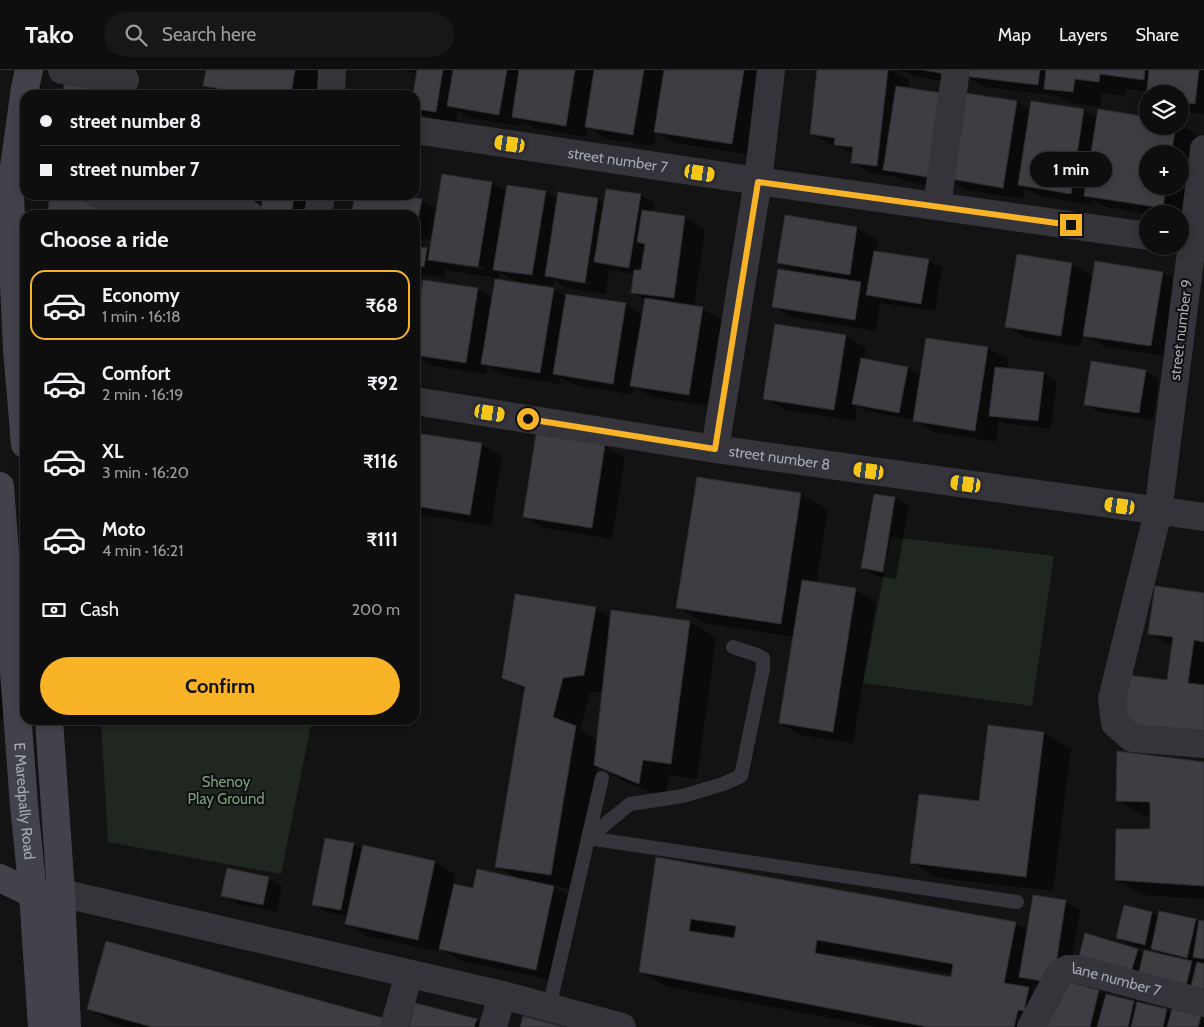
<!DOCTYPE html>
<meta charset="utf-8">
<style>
body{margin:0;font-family:Cabin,sans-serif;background:#171718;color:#f1f3f6;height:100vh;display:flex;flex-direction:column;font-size:19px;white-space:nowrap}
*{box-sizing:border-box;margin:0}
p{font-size:16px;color:#9b9c9e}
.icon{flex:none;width:28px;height:28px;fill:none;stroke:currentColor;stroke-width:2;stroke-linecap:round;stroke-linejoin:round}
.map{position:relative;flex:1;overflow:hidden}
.panel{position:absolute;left:20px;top:140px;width:400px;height:515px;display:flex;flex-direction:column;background:#0e0e0f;border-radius:15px;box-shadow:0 2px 8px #0003,0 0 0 1px #2e2e2f}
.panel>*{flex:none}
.banner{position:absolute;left:20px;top:20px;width:400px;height:110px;border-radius:15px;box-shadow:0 2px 8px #0003,0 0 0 1px #2e2e2f;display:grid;align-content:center;height:110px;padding:0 20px;background:#0e0e0f}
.fabs{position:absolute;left:1139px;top:15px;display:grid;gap:10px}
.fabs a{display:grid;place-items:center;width:50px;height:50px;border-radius:50%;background:#0e0e0f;box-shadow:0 2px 8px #0003,0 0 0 1px #2e2e2f;font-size:25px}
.end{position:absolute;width:22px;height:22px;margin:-11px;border:6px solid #f8b327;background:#111;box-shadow:0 0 0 2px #111}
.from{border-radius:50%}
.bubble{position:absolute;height:35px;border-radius:18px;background:#0e0e0f;box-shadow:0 2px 8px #0003,0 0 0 1px #2e2e2f;font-size:16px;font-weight:700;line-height:35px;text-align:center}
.car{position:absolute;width:15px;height:30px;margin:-15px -8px;border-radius:6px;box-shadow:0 0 4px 1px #0007;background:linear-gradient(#f5c518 24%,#345 0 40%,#f5c518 0 76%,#345 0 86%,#f5c518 0)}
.banner b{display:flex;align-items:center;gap:18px;height:48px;font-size:19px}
.banner b+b{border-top:1px solid #2e2e2f}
.banner i{width:12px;height:12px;background:#f1f3f6}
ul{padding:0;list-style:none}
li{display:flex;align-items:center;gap:15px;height:70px;margin:0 10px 8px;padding:0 10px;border:2px solid transparent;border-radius:15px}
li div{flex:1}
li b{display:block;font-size:19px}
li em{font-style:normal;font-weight:700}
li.active{border-color:#f8b327}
li>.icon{width:45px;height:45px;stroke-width:1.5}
h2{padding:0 20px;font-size:22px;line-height:60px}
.pay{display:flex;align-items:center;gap:12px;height:55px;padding:0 20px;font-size:19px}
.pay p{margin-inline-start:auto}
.cta{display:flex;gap:10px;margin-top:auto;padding:10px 20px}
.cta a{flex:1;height:58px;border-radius:30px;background:#f8b327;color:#111;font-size:20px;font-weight:700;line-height:58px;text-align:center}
header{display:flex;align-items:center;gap:30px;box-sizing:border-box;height:70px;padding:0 25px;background:#0e0e0f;border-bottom:1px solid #2e2e2f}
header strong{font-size:24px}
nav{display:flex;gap:28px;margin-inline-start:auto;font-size:18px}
.search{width:350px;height:45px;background:#171718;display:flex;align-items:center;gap:12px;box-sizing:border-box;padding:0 18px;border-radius:28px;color:#9b9c9e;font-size:19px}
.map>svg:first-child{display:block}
.green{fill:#1f2720}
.shadow{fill:#0007;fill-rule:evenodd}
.building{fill:#3d3e42;stroke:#2d2d31;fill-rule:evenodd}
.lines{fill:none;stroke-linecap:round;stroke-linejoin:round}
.lane{stroke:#34343a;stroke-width:14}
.street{stroke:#34343a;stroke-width:28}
.secondary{stroke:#42434a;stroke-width:28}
.route{stroke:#f8b327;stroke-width:6}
.labels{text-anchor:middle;stroke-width:4;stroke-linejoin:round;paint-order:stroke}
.street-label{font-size:15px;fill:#a4a9b5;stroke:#0e0e0f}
.park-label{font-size:15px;fill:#7aa17d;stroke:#0e0e0f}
</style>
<header>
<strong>Tako</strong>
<div class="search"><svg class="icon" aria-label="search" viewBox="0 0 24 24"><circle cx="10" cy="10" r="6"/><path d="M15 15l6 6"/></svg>Search here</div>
<nav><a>Map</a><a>Layers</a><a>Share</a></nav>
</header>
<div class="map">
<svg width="1204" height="957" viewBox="0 0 1204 957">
<rect width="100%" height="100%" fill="#131314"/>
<!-- green -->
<g class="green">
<path d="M891,467l163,19 -22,150 -169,-23z"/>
<path d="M101,650h211l-31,154 -173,-32z"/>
</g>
<!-- shadow -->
<g class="shadow">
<path d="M207,0h117l-4,25h-99l-17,-9z"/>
<path d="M398,0h368l-14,85 -76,-12 -20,-11 -2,14 -47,-7 -19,-12 -2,10 -52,-9 -13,-7 -1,5 -51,-8 -11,-7 -2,12 -24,-3 -17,-10 -1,-15 4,-22z"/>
<path d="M818,0h73l18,10 -1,9 109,13 14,8 1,-8 52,8 14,8 50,8h32v-1l17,9 -14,85h-3v-5h-32l-42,-7 -14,-8 -1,6 -51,-9 -15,-8 -2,11 -57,-9 -16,-10 -2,8 -43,-7 -8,-4 -24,-3 -20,-11v-9l-13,-7 -8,-1 -20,-12zM1148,84h32v32h-32z"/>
<path d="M894,0h310v44l-24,-3v-17l-54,-5 -1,7 -23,-3 -2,14 -28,-4 -13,-7 -74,-9 -17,-10 -2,8 -52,-9 -8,-4z"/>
<path d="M492,113l15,9h38l13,8 1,-7 39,6 7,4 35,-8 14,8 -2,10 32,4 21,12 -11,78 9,2 20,12 -14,85 -57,-9 -17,-10 -2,8 -58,-10 -14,-7 -1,6 -57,-9 -16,-9 -1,8 -53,-8 -13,-8 -1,8h-4v-82l8,5h54l16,9 60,-9 14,8 58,7 18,11 3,-15 -14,-8 3,-18 -26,-4 -4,24 -38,-6 -13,-8 -1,6 -38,-5 -15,-9 -1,6 -49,-7 -4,-3 -2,10 -29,-5v-58h-62l4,-20h35l29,6 17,9zM420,168l13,2 -2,11 -13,-4zM450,192l35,5 -1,3 -34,-6zM566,208l25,4v3l-25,-4z"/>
<path d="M117,125h192l-3,20h-49z"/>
<path d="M51,127l115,18h-118z"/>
<path d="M786,147l71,11 21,12 -2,12 52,9 14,7 -7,43 -55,-8 -4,28 -82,-13 -21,-12 24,-33 -19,-10z"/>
<path d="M1018,185l54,9 22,12 69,-3 20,12 -11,72 -67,-10 -22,-13 -2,13 -54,-9 -21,-12z"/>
<path d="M846,266l20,12 -2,12 44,8 13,8 6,-37 61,9 21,12 -2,9 36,4 14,8 -6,48 -47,-6 -5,-3 -3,22 -61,-10 -21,-12 -47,-9 -10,-6 -2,16 -70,-11 -20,-12z"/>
<path d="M1146,301l13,8 -6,41 -54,-8 -14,-8z"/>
<path d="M415,361l9,5 57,8 21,12 -11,70 -67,-11 -9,-5z"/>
<path d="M605,376l20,12 -13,81 -67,-11 -21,-12z"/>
<path d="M698,408l103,16 27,16 -12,74 39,6 21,12 -23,141 -52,-8 -20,-12 14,-86 -91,-14 -27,-16z"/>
<path d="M875,425l20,3 14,8 -13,73 -20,-3 -14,-8z"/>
<path d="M1204,525v152l-36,-65 5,-35 -24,-14z"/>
<path d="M595,538l16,10 79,4 26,16 -19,141 -28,-4 -3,24 -44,-19 -24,-14 -20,124 -25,-4 21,13 -17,82 -96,-20 -22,-13 -1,3 -71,-15 -20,-12 2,-8 -22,-4 -14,-8 40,-60 10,6 72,12 20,12 -2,11 21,4 45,-10 -23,-13 30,-176 -22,-13zM603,621l-5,49 -18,-10 10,-37z"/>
<path d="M0,562l10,86 -10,1z"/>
<path d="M990,656l54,7 27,16 -18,142 -115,-13 -26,-15 68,-61z"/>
<path d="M1204,693v136l-61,-4 -27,-15 35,-50v-14h-7l-26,-16z"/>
<path d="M657,788l358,65 13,8 6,-35 32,6 14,8 -12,73 70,22 29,5 5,3 28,4 4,2v8h-326l-210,-40 -27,-15zM718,864l17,3v2l-18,-3zM844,885l109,19 -1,4 -109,-19zM1034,914l28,5 -10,13 -20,-11z"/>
<path d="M268,808l14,8 -6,26 -40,-9 -14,-8z"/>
<path d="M1152,843l7,4 45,5v40l-2,-1 -1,3 3,1v35l-111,-33 45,-17 6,4 19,1 -7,-4 -24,-5 -14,-8z"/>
<path d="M88,938l308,19h-269l-12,-3z"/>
<path d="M476,950l13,7h-79z"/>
</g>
<!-- building -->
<g class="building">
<path d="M206,0h89l-4,25h-34l-54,-9z"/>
<path d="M417,0h26l-7,42 -21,-3v-14h-2z"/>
<path d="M453,0h54l-8,45 -52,-9z"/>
<path d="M519,0h56l-9,56 -54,-9z"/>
<path d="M594,0h50l-11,65 -48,-8z"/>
<path d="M664,0h80l-12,74 -78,-12z"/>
<path d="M817,0h71l-11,96 -26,-3 2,-16 -19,-2 1,-7 -25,-4z"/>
<path d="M923,0h23v4z"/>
<path d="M964,0h76l-2,15 -75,-9z"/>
<path d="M1046,0h99l-1,10 -44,-6 -1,8 -24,-3 -2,13 -29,-3z"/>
<path d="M1149,0h50l-4,34 -15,-2v-8h-32v5l-2,-1z"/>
<path d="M64,14l70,11h-71z"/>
<path d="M896,16l45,7 -13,84 -45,-7z"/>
<path d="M959,22l58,9 -14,87 -58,-10z"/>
<path d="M1031,31l53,8 -13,85 -53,-9z"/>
<path d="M1098,39l50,8v9h28l-5,28h-23v32h18l-3,22 -79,-12z"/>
<path d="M442,104l50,8 -14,85 -50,-7z"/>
<path d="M507,115l39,6 -14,84 -39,-5z"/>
<path d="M606,119l35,5 -12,74 -35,-6z"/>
<path d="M558,122l40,6 -13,85 -40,-7z"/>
<path d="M187,125h68l-2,12z"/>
<path d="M263,125h31l-2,19 -31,-4z"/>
<path d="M355,125h43l24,4 -6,31 -1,-15h-64z"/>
<path d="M50,126l50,8 -1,11h-52z"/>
<path d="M110,132l48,13h-50z"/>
<path d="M642,140l43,6 -11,82 -43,-5 3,-23h7l4,-26 -8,-2z"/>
<path d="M785,145l72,12 -7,48 -73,-12z"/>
<path d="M415,176l12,2 -3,19 -9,-1z"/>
<path d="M874,181l55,8 -8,45 -55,-9z"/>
<path d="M1017,184l55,9 -11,73 -56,-9z"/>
<path d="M1095,191l68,11 -12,74 -68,-10z"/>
<path d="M778,199l83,13 -6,38 -83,-13z"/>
<path d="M495,209l59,9 -14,85 -59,-9z"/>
<path d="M423,210l55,8 -12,75 -51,-8v-23z"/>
<path d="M566,224l60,9 -13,81 -60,-10z"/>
<path d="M645,228l58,9 -14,88 -59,-9z"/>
<path d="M775,254l71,11 -12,75 -71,-11z"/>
<path d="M926,268l62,9 -13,84 -62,-10z"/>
<path d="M861,288l47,9 -9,46 -47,-9z"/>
<path d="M1091,291l55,9 -7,43 -55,-8z"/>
<path d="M995,297l49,5 -6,49 -49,-5z"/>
<path d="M415,363l67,10 -12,72 -55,-9z"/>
<path d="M536,364l69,11 -13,83 -69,-11z"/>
<path d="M697,407l104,16 -20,131 -105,-16z"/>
<path d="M874,424l21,3 -12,75 -22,-4z"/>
<path d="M802,510l54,8 -23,144 -54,-9z"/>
<path d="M1155,516l49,7v49l-10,-2 -6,43 16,2v51l-85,-11 8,-50 40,5 6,-43 -25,-3z"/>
<path d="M515,524l81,13 -12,68 -21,3 -10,39 23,9 -25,149 -56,-8 30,-180 -23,-9z"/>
<path d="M611,540l79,11 -19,143 -28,-4 -4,24 -45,-19z"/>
<path d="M988,655l56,7 -18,145 -116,-14 9,-69 60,7z"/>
<path d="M1117,681l87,11v124l-89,-6 1,-51h34v-27l-34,-1z"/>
<path d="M325,768l29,5 -13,67 -29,-5z"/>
<path d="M363,775l72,16 -17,79 -73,-16z"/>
<path d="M656,787l360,65 -12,61 25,4 -5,24 -6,-1 -4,17h-86l-289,-55zM691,849l45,7 -2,12 -45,-7zM817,870l136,24 -2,13 -136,-24z"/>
<path d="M227,798l42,9 -6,28 -42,-9z"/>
<path d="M477,799l77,17 -18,84 -97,-21 15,-65 19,4z"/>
<path d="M1033,825l33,5 -13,83 -34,-6z"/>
<path d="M1124,835l28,7 -7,33 -29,-7z"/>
<path d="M1159,841l37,8 -9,39 -36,-9z"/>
<path d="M1199,850l5,1v38l-11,-2z"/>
<path d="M1085,863l53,16 -8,27 -52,-16z"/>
<path d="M106,871l277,77 -2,9h-229l-65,-18z"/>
<path d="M1144,880l48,11 -7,30 -48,-10z"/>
<path d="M1197,892l7,2v32l-15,-3z"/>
<path d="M1066,911l33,9 -9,37h-57z"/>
<path d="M1106,924l28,7 -6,26h-31z"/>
<path d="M1137,932l30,7 -4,18h-32z"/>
<path d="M415,933l62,16 -3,8h-65z"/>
<path d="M1172,939l29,7 -3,11h-31z"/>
<path d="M523,946l41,11h-44z"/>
</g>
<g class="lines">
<!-- lane -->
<g class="lane">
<path d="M588,768l429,64"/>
<path d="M588,768l42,-34 53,-8 40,-12 18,-8 22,-107v-11l-6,-3 -24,-8"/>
<path d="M549,938l53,-230"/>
</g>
<!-- street -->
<g class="street">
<path d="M62,0l63,10"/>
<path d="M331,25l1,-25"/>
<path id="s1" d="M415,60l343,51 390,55"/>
<path d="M1204,79l-46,363 -46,187 3,24 17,15 72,6"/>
<path d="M100,125l150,20"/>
<path d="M937,136l19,-136"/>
<path d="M318,145l3,-20"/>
<path id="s2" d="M415,331l300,48 489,68"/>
<path d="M715,379l43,-268 13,-111"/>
<path d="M61,823l441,102 120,32"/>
<path d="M394,957l15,-53"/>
<path d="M493,957l9,-32"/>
<path id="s3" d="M1031,957l29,-54 8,-4h9l127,34"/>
</g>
<!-- secondary -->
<g class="secondary">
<path d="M25,374l-8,-95 -7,-153 15,-108 4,-18"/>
<path id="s4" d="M0,416l24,319 9,89 9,133"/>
<path d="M49,650l12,173 6,134"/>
<path d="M0,808l33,16h16"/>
</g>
</g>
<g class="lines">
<!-- route -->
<path class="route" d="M528,349l187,30 43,-267 313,43"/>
</g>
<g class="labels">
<!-- street labels -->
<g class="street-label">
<text dy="5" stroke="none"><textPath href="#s1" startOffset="205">street number 7</textPath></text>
<text transform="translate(1181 260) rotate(-83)" y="5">street number 9</text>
<text dy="5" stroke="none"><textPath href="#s2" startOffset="369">street number 8</textPath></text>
<text dy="5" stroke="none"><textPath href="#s4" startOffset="316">E Maredpally Road</textPath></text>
<text dy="5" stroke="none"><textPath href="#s3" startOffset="120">lane number 7</textPath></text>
</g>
<!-- park labels -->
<g class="park-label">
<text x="226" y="717">Shenoy<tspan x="226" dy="17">Play Ground</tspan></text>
</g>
</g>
</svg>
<div class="fabs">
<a><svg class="icon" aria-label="layers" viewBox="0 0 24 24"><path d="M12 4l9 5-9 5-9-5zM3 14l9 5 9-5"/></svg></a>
<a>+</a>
<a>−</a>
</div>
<i class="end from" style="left:528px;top:349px"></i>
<i class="end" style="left:1071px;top:155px"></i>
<div class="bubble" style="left:1030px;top:82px;width:82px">1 min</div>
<i class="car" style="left:510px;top:74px;rotate:279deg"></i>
<i class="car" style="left:700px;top:103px;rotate:99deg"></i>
<i class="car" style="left:490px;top:343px;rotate:99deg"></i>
<i class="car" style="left:869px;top:401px;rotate:278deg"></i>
<i class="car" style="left:966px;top:414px;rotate:278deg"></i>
<i class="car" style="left:1120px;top:436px;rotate:278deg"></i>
<div class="banner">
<b><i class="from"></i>street number 8</b>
<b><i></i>street number 7</b>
</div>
<section class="panel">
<h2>Choose a ride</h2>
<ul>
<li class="active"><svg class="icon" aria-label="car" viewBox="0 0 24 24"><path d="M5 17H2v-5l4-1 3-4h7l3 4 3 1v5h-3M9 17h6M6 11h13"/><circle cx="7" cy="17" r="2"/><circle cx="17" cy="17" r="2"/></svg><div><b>Economy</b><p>1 min · 16:18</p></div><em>₹68</em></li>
<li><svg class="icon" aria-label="car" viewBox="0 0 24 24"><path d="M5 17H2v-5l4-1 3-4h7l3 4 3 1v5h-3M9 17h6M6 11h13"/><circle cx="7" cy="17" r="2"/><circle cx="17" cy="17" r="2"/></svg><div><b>Comfort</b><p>2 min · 16:19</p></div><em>₹92</em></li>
<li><svg class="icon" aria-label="car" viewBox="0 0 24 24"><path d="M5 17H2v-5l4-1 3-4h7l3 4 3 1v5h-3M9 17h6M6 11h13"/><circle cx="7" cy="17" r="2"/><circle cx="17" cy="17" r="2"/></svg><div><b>XL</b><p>3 min · 16:20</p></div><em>₹116</em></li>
<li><svg class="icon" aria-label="car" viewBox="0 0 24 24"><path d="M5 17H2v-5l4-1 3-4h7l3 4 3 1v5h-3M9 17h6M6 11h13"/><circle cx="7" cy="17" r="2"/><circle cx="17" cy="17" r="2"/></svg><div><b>Moto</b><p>4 min · 16:21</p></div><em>₹111</em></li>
</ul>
<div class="pay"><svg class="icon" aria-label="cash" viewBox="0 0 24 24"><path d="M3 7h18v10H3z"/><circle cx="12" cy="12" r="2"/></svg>Cash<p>200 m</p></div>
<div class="cta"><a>Confirm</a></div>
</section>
</div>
